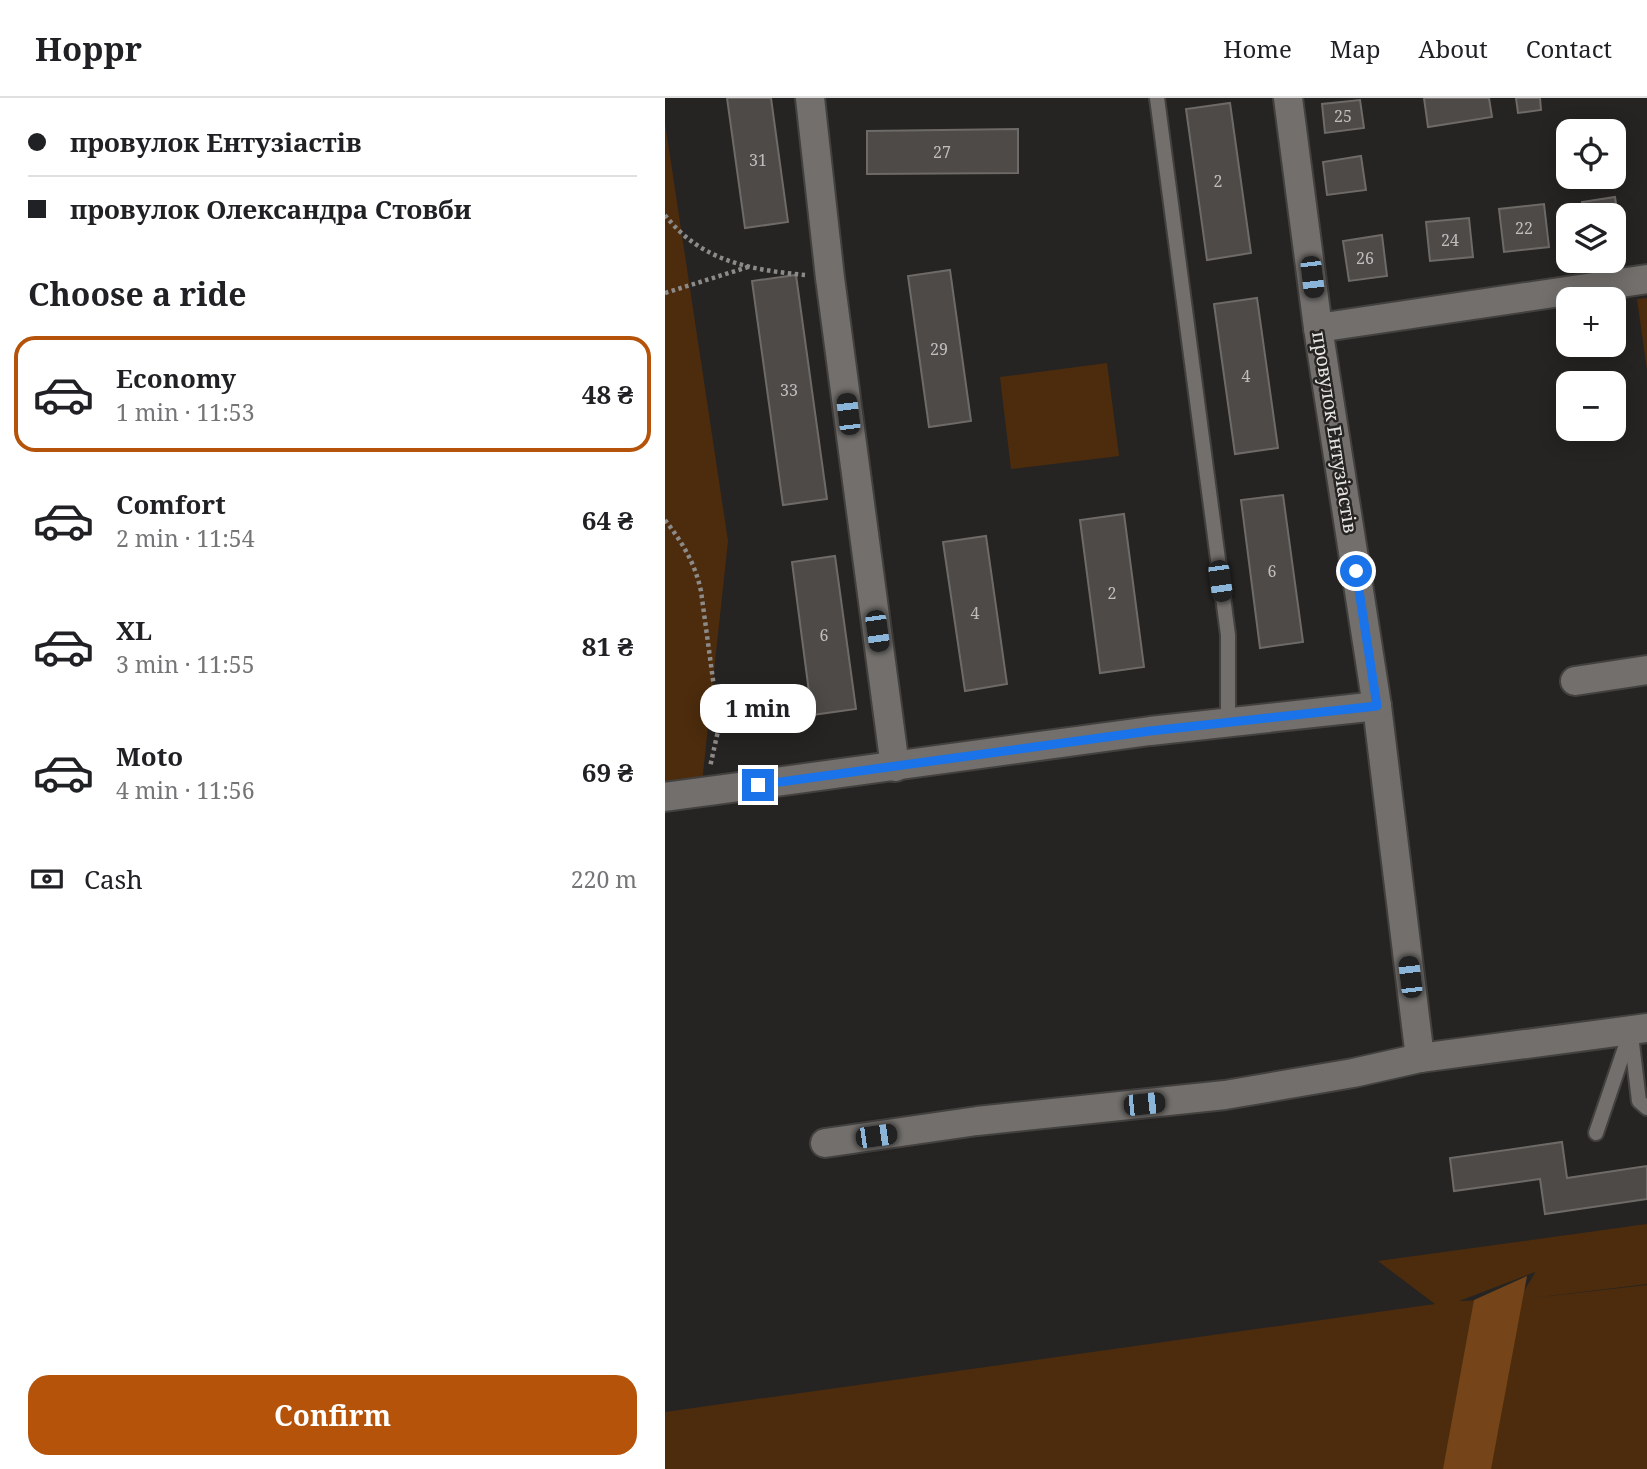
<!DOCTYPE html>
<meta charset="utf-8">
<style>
body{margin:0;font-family:"Noto Serif",serif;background:#f6f6f6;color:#202124;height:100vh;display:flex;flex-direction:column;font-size:26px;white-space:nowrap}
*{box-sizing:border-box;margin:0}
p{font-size:23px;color:#757577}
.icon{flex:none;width:38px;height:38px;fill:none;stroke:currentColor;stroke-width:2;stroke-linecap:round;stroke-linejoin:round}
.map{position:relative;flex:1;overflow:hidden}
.side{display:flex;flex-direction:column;background:#fff;width:665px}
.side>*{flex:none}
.banner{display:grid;align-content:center;height:154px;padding:0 28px;background:#fff}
.fabs{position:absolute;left:891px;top:21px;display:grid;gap:14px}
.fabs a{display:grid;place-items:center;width:70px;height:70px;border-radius:14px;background:#fff;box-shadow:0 4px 18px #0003;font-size:35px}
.end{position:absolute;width:32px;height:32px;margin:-16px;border:9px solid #1a73e8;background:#fff;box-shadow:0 0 0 4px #fff}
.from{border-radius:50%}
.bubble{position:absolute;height:49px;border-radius:21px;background:#fff;box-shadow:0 4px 18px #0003;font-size:23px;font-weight:700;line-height:49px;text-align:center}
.car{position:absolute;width:21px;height:42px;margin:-21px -10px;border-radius:9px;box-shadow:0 0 5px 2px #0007;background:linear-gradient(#222 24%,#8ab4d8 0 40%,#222 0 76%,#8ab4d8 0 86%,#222 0)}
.banner b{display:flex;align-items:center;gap:24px;height:66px;font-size:26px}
.banner b+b{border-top:2px solid #e0e0e0}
.banner i{width:18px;height:18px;background:#202124}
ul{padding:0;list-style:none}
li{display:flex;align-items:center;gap:21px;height:116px;margin:0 14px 10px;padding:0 14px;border:4px solid transparent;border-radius:21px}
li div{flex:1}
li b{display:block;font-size:26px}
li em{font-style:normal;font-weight:700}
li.current{border-color:#b45309}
li>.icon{width:63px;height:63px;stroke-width:1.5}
h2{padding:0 28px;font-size:32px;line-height:84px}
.pay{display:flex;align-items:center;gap:18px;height:77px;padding:0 28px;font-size:26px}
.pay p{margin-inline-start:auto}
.cta{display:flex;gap:14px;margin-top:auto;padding:14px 28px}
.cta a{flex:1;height:80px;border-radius:21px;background:#b45309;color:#fff;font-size:28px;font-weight:700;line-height:80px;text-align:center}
header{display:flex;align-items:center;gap:42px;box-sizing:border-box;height:98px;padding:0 35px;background:#fff;border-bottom:2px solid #e0e0e0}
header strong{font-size:33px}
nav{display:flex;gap:38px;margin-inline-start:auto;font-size:24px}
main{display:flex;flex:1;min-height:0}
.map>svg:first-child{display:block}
.green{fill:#4d2c0d;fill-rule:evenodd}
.forest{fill:#754519}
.building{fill:#4d4a48;stroke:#6d6a67;stroke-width:2}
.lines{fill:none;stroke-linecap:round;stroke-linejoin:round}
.service-casing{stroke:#43413f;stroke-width:18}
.minor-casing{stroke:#43413f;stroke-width:32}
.path{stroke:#8d8b89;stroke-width:4.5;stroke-dasharray:3.5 3.5;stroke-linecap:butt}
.service{stroke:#726f6c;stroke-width:14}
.minor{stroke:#726f6c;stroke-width:28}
.route{stroke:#1a73e8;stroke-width:9}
.labels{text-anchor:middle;stroke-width:5;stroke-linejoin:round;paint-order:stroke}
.number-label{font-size:16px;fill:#c0bebd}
.street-label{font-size:19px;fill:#e7e5e4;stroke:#262422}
</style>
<header>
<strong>Hoppr</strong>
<nav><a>Home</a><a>Map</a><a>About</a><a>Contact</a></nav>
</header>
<main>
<section class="side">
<div class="banner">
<b><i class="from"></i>провулок Ентузіастів</b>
<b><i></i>провулок Олександра Стовби</b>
</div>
<h2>Choose a ride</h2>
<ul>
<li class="current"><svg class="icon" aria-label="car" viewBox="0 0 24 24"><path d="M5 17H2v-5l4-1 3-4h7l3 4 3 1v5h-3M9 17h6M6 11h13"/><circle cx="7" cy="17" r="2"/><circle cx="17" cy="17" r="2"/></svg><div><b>Economy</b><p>1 min · 11:53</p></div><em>48 ₴</em></li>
<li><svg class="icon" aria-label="car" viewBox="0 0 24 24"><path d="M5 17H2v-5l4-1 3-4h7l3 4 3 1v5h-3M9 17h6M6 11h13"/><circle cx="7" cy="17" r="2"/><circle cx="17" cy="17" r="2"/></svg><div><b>Comfort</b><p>2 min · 11:54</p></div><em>64 ₴</em></li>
<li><svg class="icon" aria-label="car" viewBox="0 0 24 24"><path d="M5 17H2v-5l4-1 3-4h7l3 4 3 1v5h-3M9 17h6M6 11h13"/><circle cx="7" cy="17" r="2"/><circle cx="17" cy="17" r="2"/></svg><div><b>XL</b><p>3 min · 11:55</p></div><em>81 ₴</em></li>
<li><svg class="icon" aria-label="car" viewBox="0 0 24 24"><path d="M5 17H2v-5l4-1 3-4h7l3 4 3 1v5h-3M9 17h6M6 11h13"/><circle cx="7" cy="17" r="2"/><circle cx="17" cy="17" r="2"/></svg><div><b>Moto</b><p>4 min · 11:56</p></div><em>69 ₴</em></li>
</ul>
<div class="pay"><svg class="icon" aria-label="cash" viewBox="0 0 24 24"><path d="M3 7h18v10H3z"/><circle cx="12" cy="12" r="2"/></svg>Cash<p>220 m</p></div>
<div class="cta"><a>Confirm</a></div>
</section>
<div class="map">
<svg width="982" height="1371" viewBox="0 0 982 1371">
<rect width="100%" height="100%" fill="#262422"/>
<!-- green -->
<g class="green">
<path d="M0,25l63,418 -28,260 -35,5z"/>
<path d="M982,200v72l-10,-71z"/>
<path d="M442,265l12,93 -108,13 -11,-92z"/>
<path d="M982,1126v60l-115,14 115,-13v184h-982v-57l770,-108 -57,-43zM870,1175l-16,26 -60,2 76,-29z"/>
</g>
<!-- forest -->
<path class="forest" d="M862,1178l-36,193h-48l31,-169z"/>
<!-- building -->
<g class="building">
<path d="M62,0h44l17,124 -43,6z"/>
<path d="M759,0h65l3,19 -64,10z"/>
<path d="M851,0h24l1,12 -23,3z"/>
<path d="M695,2l4,28 -39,5 -3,-29z"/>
<path d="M565,5l21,150 -44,7 -21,-151z"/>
<path d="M353,31v44l-151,1v-43z"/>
<path d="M696,58l5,34 -39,5 -4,-33z"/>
<path d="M950,99l6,40 -8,1v-23h-29l-2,-13z"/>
<path d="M879,106l5,43 -45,5 -5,-43z"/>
<path d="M804,120l4,39 -43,4 -4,-39z"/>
<path d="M717,137l5,41 -38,5 -6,-40z"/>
<path d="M285,172l21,151 -42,6 -21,-151z"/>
<path d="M131,177l31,224 -44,6 -31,-224z"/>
<path d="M592,200l21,150 -43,6 -21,-150z"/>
<path d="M618,397l20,147 -43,6 -19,-148z"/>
<path d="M459,416l20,153 -44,6 -20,-153z"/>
<path d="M321,438l21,148 -42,7 -22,-149z"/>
<path d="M170,458l21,153 -44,6 -20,-153z"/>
<path d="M897,1044l5,36 80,-12v33l-102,15 -5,-35 -86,12 -4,-33z"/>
</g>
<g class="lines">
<defs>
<g id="service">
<path d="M492,0l71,537v87"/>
<path d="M966,937l8,66 8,7"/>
<path d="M931,1035l35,-103"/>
</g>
<g id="minor">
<path d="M145,0l20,180 65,489"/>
<path d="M623,0l30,230 59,378 43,352"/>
<path d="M653,230l329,-49"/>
<path d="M910,583l72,-11"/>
<path d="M0,699l485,-66 227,-25"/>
<path d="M160,1045l152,-22 248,-26 128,-22 67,-15 227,-30"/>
</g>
</defs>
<!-- service casing -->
<use href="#service" class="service-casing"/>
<!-- minor casing -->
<use href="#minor" class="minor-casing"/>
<!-- path -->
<g class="path">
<path d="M0,117c35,46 86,55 140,60"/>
<path d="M0,195l83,-26"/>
<path d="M0,422c17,22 30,43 36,71l17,126v14l-8,36"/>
</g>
<!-- service -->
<use href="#service" class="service"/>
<!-- minor -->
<use href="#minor" class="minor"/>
</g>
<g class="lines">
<!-- route -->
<path class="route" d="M93,687l392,-54 227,-25 -21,-135"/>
</g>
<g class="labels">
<!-- number labels -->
<g class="number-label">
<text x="678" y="24">25</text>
<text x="277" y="60">27</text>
<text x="93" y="68">31</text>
<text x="553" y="89">2</text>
<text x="859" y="136">22</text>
<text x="785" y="148">24</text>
<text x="700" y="166">26</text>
<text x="274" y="257">29</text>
<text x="581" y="284">4</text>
<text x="124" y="298">33</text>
<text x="607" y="479">6</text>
<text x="447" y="501">2</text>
<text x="310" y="521">4</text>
<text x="159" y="543">6</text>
</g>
<!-- street labels -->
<g class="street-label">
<text transform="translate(670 334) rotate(81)" y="7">провулок Ентузіастів</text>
</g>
</g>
</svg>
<div class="fabs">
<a><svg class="icon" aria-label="locate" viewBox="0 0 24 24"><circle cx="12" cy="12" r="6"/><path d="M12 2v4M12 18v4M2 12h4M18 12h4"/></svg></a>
<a><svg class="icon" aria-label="layers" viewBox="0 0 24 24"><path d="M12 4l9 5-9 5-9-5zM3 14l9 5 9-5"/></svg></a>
<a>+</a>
<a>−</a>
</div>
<i class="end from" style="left:691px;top:473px"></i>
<i class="end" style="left:93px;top:687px"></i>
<div class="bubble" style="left:35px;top:586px;width:116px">1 min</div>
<i class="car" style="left:647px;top:179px;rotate:173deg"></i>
<i class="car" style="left:183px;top:316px;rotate:353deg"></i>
<i class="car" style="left:555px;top:483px;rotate:172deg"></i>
<i class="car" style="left:212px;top:533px;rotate:172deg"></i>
<i class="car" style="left:745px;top:879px;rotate:353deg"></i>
<i class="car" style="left:479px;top:1006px;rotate:84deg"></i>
<i class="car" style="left:211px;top:1038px;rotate:82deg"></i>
</div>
</main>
